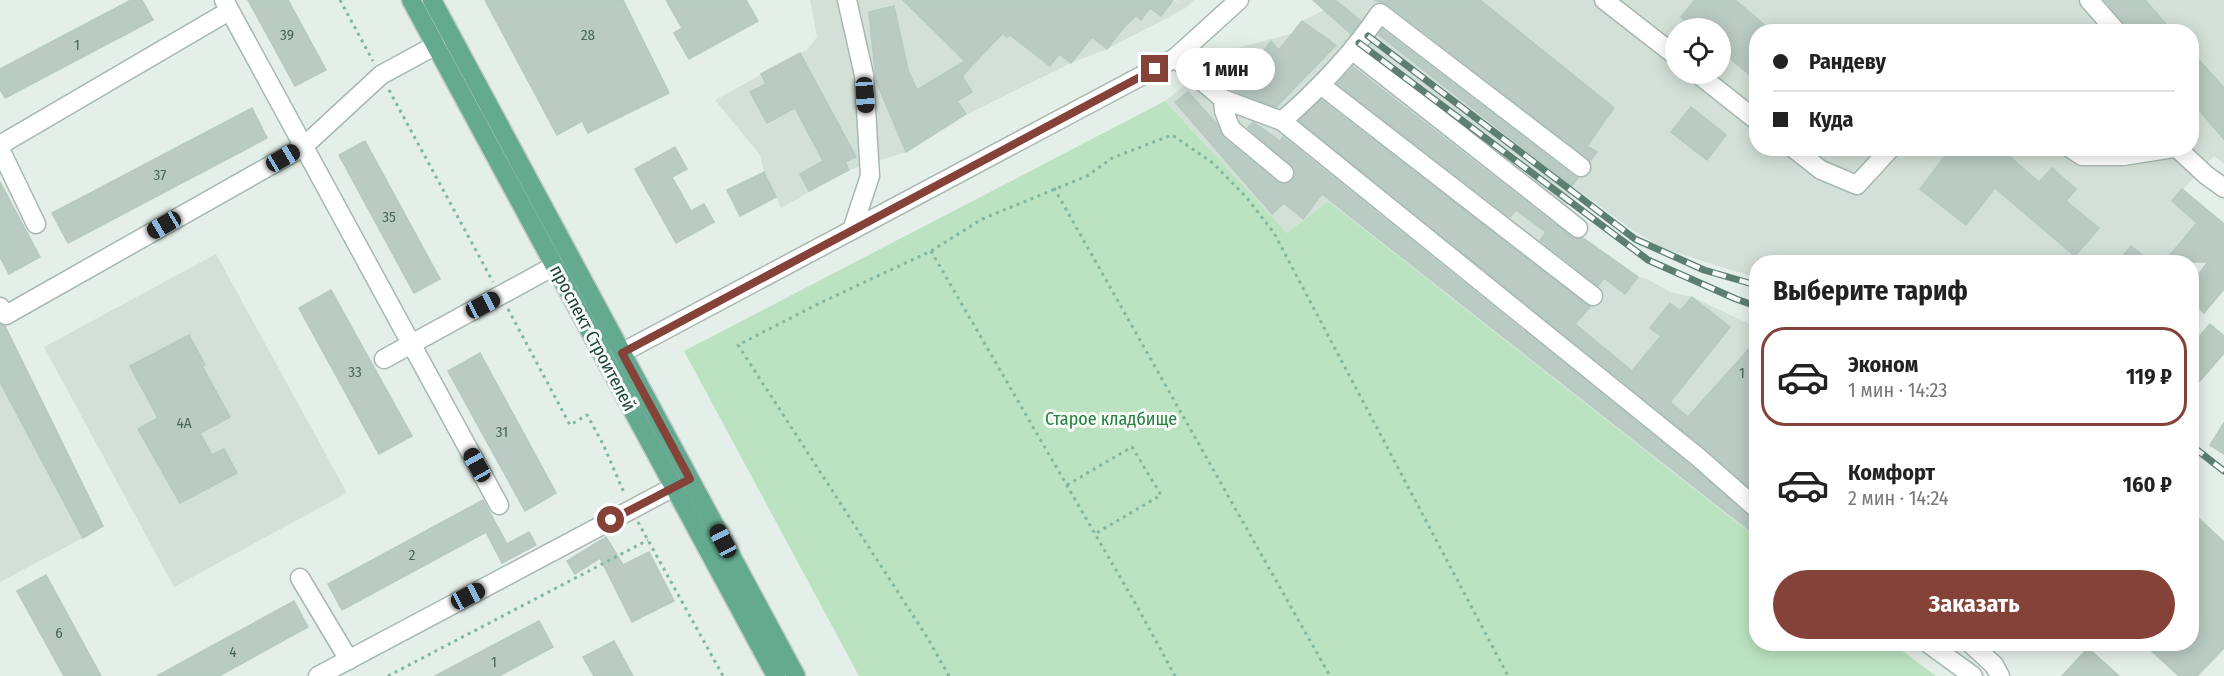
<!DOCTYPE html>
<html lang="ru">
<meta charset="utf-8">
<style>
body{margin:0;font-family:"Fira Sans Condensed",sans-serif;background:#f6f6f6;color:#222;height:100vh;display:flex;flex-direction:column;font-size:22px;white-space:nowrap}
*{box-sizing:border-box;margin:0}
p{font-size:20px;color:#767676}
.icon{flex:none;width:33px;height:33px;fill:none;stroke:currentColor;stroke-width:2;stroke-linecap:round;stroke-linejoin:round}
.map{position:relative;flex:1;overflow:hidden}
.drawer{position:absolute;left:1749px;top:255px;width:450px;height:396px;display:flex;flex-direction:column;background:#fff;border-radius:24px;box-shadow:0 3px 15px #0003}
.drawer>*{flex:none}
.banner{position:absolute;left:1749px;top:24px;width:450px;height:132px;border-radius:24px;box-shadow:0 3px 15px #0003;display:grid;align-content:center;height:132px;padding:0 24px;background:#fff}
.controls{position:absolute;left:1665px;top:18px;display:grid;gap:12px}
.controls a{display:grid;place-items:center;width:66px;height:66px;border-radius:50%;background:#fff;box-shadow:0 3px 15px #0003;font-size:30px}
.end{position:absolute;width:27px;height:27px;margin:-14px;border:8px solid #854238;background:#fff;box-shadow:0 0 0 3px #fff}
.from{border-radius:50%}
.bubble{position:absolute;height:42px;border-radius:21px;background:#fff;box-shadow:0 3px 15px #0003;font-size:20px;font-weight:700;line-height:42px;text-align:center}
.car{position:absolute;width:18px;height:36px;margin:-18px -9px;border-radius:8px;box-shadow:0 0 4px 2px #0007;background:linear-gradient(#222 24%,#8ab4d8 0 40%,#222 0 76%,#8ab4d8 0 86%,#222 0)}
.banner b{display:flex;align-items:center;gap:21px;height:57px;font-size:22px}
.banner b+b{border-top:2px solid #e0e0e0}
.banner i{width:15px;height:15px;background:#222}
ul{padding:0;list-style:none}
li{display:flex;align-items:center;gap:18px;height:99px;margin:0 12px 9px;padding:0 12px;border:3px solid transparent;border-radius:24px}
li div{flex:1}
li b{display:block;font-size:22px}
li em{font-style:normal;font-weight:700}
li.current{border-color:#854238}
li>.icon{width:54px;height:54px;stroke-width:1.5}
h2{padding:0 24px;font-size:27px;line-height:72px}
.primary-button{display:flex;gap:12px;margin-top:auto;padding:12px 24px}
.primary-button a{flex:1;height:69px;border-radius:36px;background:#854238;color:#fff;font-size:24px;font-weight:700;line-height:69px;text-align:center}
.map>svg:first-child{display:block}
.built{fill:#d2e0d8;fill-rule:evenodd}
.green{fill:#bbe3c1}
.building{fill:#b9cbc2;stroke:#b6cabf;stroke-width:1.5}
.lines{fill:none;stroke-linecap:round;stroke-linejoin:round}
.minor-casing{stroke:#a6b8b0;stroke-width:21}
.major-casing{stroke:#c1cbc7;stroke-width:21}
.path{stroke:#81b7a0;stroke-width:3;stroke-dasharray:3 4.5;stroke-linecap:butt}
.minor{stroke:#fff;stroke-width:18}
.major{stroke:#64aa90;stroke-width:18}
.rail-casing{stroke:#5c7f72;stroke-width:7}
.rail{stroke:#f6fbf8;stroke-width:4.5;stroke-dasharray:14;stroke-linecap:butt}
.route{stroke:#854238;stroke-width:8}
.labels{text-anchor:middle;stroke-width:6;stroke-linejoin:round;paint-order:stroke}
.number-label{font-size:15px;fill:#47665a}
.street-label{font-size:18px;fill:#214437;stroke:#f6fbf8}
.park-label{font-size:18px;fill:#26803e;stroke:#f6fbf8}
</style>
<div class="map">
<svg width="2224" height="676" viewBox="0 0 2224 676">
<rect width="100%" height="100%" fill="#e5efe9"/>
<!-- built -->
<g class="built">
<path d="M810,0h362l8,4 -5,-4h19l-8,8 -79,41 -36,14 -117,58 -48,31 -57,18 -68,38 -17,-36 -4,-17 -45,-55 92,-50 10,-13z"/>
<path d="M1334,0h890v164l-10,-8 -42,45 25,22 -33,39h-408v16l-94,-30 -32,-20 -58,-42 -8,38 74,53 9,2 24,13 21,5 64,30v211l-428,-337 -41,32 -122,-132 37,-30 32,-22 59,-16 9,-12 22,-11zM1676,28h44v46h-44zM1756,32h436v116h-436z"/>
<path d="M216,254l131,239 -173,94 -130,-240z"/>
<path d="M0,382l83,156 -83,44z"/>
</g>
<!-- green -->
<path class="green" d="M1165,101l122,132 41,-32 428,337v106h137l43,32h-1077l-175,-325z"/>
<!-- building -->
<g class="building">
<path d="M131,0h11l11,20 -148,78 -5,-9v-20z"/>
<path d="M248,0h40l38,70 -31,16z"/>
<path d="M485,0h138l46,93 -81,40 -6,-12 -25,14z"/>
<path d="M666,0h80l12,21 -69,38 -15,-26 8,-5z"/>
<path d="M903,0h270l-12,16 -11,-8 -9,12 -5,-4 -11,10 -18,23 -15,-12 -21,26 -12,-9 -9,12 -40,-31 -3,2 -4,-4 -41,43 10,16 -15,9 9,13 -60,38 -30,-71 -7,-69 25,-6 14,64 9,20 48,-29z"/>
<path d="M1313,0h22l26,21 -10,13z"/>
<path d="M1374,0h106l134,108 -27,38 10,6 -7,9 -203,-157z"/>
<path d="M1695,0h40l38,32h-17v37l-5,7 -31,-26v-22h-26l-13,-11z"/>
<path d="M2104,0h41l28,32h-45l-3,-7z"/>
<path d="M1302,21l34,24 -60,62 -47,-18 -24,-20 29,-20 16,21 21,-29 8,9z"/>
<path d="M1382,29l192,147 4,2 -6,8 -193,-151z"/>
<path d="M2192,52l32,36v51l-32,-37z"/>
<path d="M800,53l56,104 -11,5 4,8 -40,21 -9,-17 23,-13 -28,-53 -28,15 -17,-31 16,-8 -5,-10z"/>
<path d="M1353,67l218,170 6,2 6,-1 55,39 -13,17 -21,-16 -6,8 -58,-46 6,-8 -30,-22 -6,7 -173,-133z"/>
<path d="M1188,92l29,32 7,14 53,44 6,2 10,-4 1,-11 -46,-41 5,-6 27,19 3,-4 408,329 58,50 7,3v16l-434,-341 -19,25 -19,-16 -12,11 -97,-112z"/>
<path d="M1321,100l269,207 -15,17 57,47 29,-35 -11,-8 20,-25 10,8 12,-14 38,30 -60,75 18,15 68,-76v152l-51,-45 -406,-327z"/>
<path d="M1691,107l35,28 -19,25 -36,-28z"/>
<path d="M252,108l15,30 -199,105 -16,-30z"/>
<path d="M365,141l75,138 -26,14 -75,-138z"/>
<path d="M675,147l12,22 -15,8 19,34 13,-7 10,18 -38,21 -41,-74z"/>
<path d="M1951,148h49l39,34 13,-14 24,21 -10,12 33,27 -24,28 -80,-68 -29,37 -46,-36z"/>
<path d="M764,172l12,25 -36,19 -13,-26z"/>
<path d="M0,182l40,75 -31,17 -9,-17z"/>
<path d="M2182,189l42,35v65l-20,24 -12,-11v-19l16,-21h-44l33,-39 -25,-22z"/>
<path d="M2131,246l20,16h-33z"/>
<path d="M331,290l81,146 -33,18 -80,-146z"/>
<path d="M0,324l5,2 98,200 -20,12 -83,-156z"/>
<path d="M2210,324l14,12v17l-32,37v-45z"/>
<path d="M189,335l16,30 -3,1 28,51 -30,16 12,22 12,-6 13,24 -57,30 -42,-74 20,-11 -28,-52z"/>
<path d="M480,353l76,140 -31,18 -77,-140z"/>
<path d="M2224,423v31l-14,-9z"/>
<path d="M483,500l24,44 22,-12 7,13 -34,18 -16,-31 -144,78 -14,-26z"/>
<path d="M2192,512l32,30v106l-27,28h-18l-35,-32h48z"/>
<path d="M606,537l17,28 26,-13 25,49 -42,21 -32,-64 -25,16 -8,-13z"/>
<path d="M46,575l55,101h-37l-47,-85z"/>
<path d="M294,601l14,26 -89,49h-62z"/>
<path d="M539,621l14,26 -54,29h-64z"/>
<path d="M614,641l19,35h-39l-11,-19z"/>
<path d="M2088,648l31,28h-57z"/>
</g>
<g class="lines">
<defs>
<g id="minor">
<path d="M224,0l275,505"/>
<path d="M847,0l17,75 6,101 -18,54"/>
<path d="M1604,0l72,56"/>
<path d="M2089,0l28,32"/>
<path d="M1353,51l225,177"/>
<path d="M1175,58l48,41 59,22 416,336 58,51"/>
<path d="M1698,74l58,46"/>
<path d="M1322,86l271,210"/>
<path d="M1223,99l1,12 7,18 53,44"/>
<path d="M1282,121c38,-33 70,-67 98,-108l201,154"/>
<path d="M0,145l229,-134"/>
<path d="M1793,148l28,22 36,15 34,-37"/>
<path d="M2070,148l12,8h41l51,-8"/>
<path d="M2177,148l29,27 18,13"/>
<path d="M0,149l36,75"/>
<path d="M0,307l6,8 297,-168 78,-72 55,-30"/>
<path d="M384,359l170,-93"/>
<path d="M610,359l565,-301 64,-58"/>
<path d="M300,578l49,82"/>
<path d="M1929,644l44,32"/>
<path d="M1971,644l23,21 6,11"/>
<path d="M318,676l369,-196"/>
</g>
<g id="major">
<path d="M411,0l365,676"/>
<path d="M432,0l364,676"/>
</g>
</defs>
<!-- minor casing -->
<use href="#minor" class="minor-casing"/>
<!-- major casing -->
<use href="#major" class="major-casing"/>
<!-- path -->
<g class="path">
<path d="M340,0l33,61"/>
<path d="M389,90l104,192"/>
<path d="M1054,188l276,488"/>
<path d="M931,251l207,357 37,68"/>
<path d="M508,309l62,116 17,-10 16,29 22,51"/>
<path d="M1067,485l65,-38 29,48 -66,39"/>
<path d="M638,522l85,154"/>
<path d="M388,676l260,-136"/>
<path d="M949,676l-22,-39 -189,-292 82,-42 111,-52 51,-32 105,-43 25,-18 60,-23 41,28 34,35 27,35 234,443"/>
</g>
<!-- minor -->
<use href="#minor" class="minor"/>
<!-- major -->
<use href="#major" class="major"/>
<defs>
<g id="rail">
<path d="M1368,36l267,203 69,31 52,15"/>
<path d="M1359,43l289,217 88,39 20,7"/>
<path d="M2192,446l32,25"/>
</g>
</defs>
<!-- rail casing -->
<use href="#rail" class="rail-casing"/>
<!-- rail -->
<use href="#rail" class="rail"/>
</g>
<g class="lines">
<!-- route -->
<path class="route" d="M611,520l79,-41 -68,-126 533,-284"/>
</g>
<g class="labels">
<!-- number labels -->
<g class="number-label">
<text x="287" y="40">39</text>
<text x="588" y="40">28</text>
<text x="77" y="50">1</text>
<text x="160" y="180">37</text>
<text x="389" y="222">35</text>
<text x="355" y="377">33</text>
<text x="1742" y="378">1</text>
<text x="184" y="428">4А</text>
<text x="502" y="437">31</text>
<text x="412" y="560">2</text>
<text x="59" y="638">6</text>
<text x="233" y="657">4</text>
<text x="494" y="667">1</text>
</g>
<!-- street labels -->
<g class="street-label">
<text transform="translate(593 338) rotate(62)" y="6">проспект Строителей</text>
</g>
<!-- park labels -->
<g class="park-label">
<text x="1111" y="425">Старое кладбище</text>
</g>
</g>
</svg>
<div class="controls">
<a><svg class="icon" aria-label="locate" viewBox="0 0 24 24"><circle cx="12" cy="12" r="6"/><path d="M12 2v4M12 18v4M2 12h4M18 12h4"/></svg></a>
</div>
<i class="end from" style="left:611px;top:520px"></i>
<i class="end" style="left:1155px;top:69px"></i>
<div class="bubble" style="left:1176px;top:48px;width:99px">1 мин</div>
<i class="car" style="left:865px;top:95px;rotate:176deg"></i>
<i class="car" style="left:283px;top:158px;rotate:60deg"></i>
<i class="car" style="left:164px;top:225px;rotate:240deg"></i>
<i class="car" style="left:483px;top:305px;rotate:62deg"></i>
<i class="car" style="left:477px;top:465px;rotate:331deg"></i>
<i class="car" style="left:723px;top:541px;rotate:332deg"></i>
<i class="car" style="left:468px;top:596px;rotate:62deg"></i>
<div class="banner">
<b><i class="from"></i>Рандеву</b>
<b><i></i>Куда</b>
</div>
<section class="drawer">
<h2>Выберите тариф</h2>
<ul>
<li class="current"><svg class="icon" aria-label="car" viewBox="0 0 24 24"><path d="M5 17H2v-5l4-1 3-4h7l3 4 3 1v5h-3M9 17h6M6 11h13"/><circle cx="7" cy="17" r="2"/><circle cx="17" cy="17" r="2"/></svg><div><b>Эконом</b><p>1 мин · 14:23</p></div><em>119 ₽</em></li>
<li><svg class="icon" aria-label="car" viewBox="0 0 24 24"><path d="M5 17H2v-5l4-1 3-4h7l3 4 3 1v5h-3M9 17h6M6 11h13"/><circle cx="7" cy="17" r="2"/><circle cx="17" cy="17" r="2"/></svg><div><b>Комфорт</b><p>2 мин · 14:24</p></div><em>160 ₽</em></li>
</ul>
<div class="primary-button"><a>Заказать</a></div>
</section>
</div>
